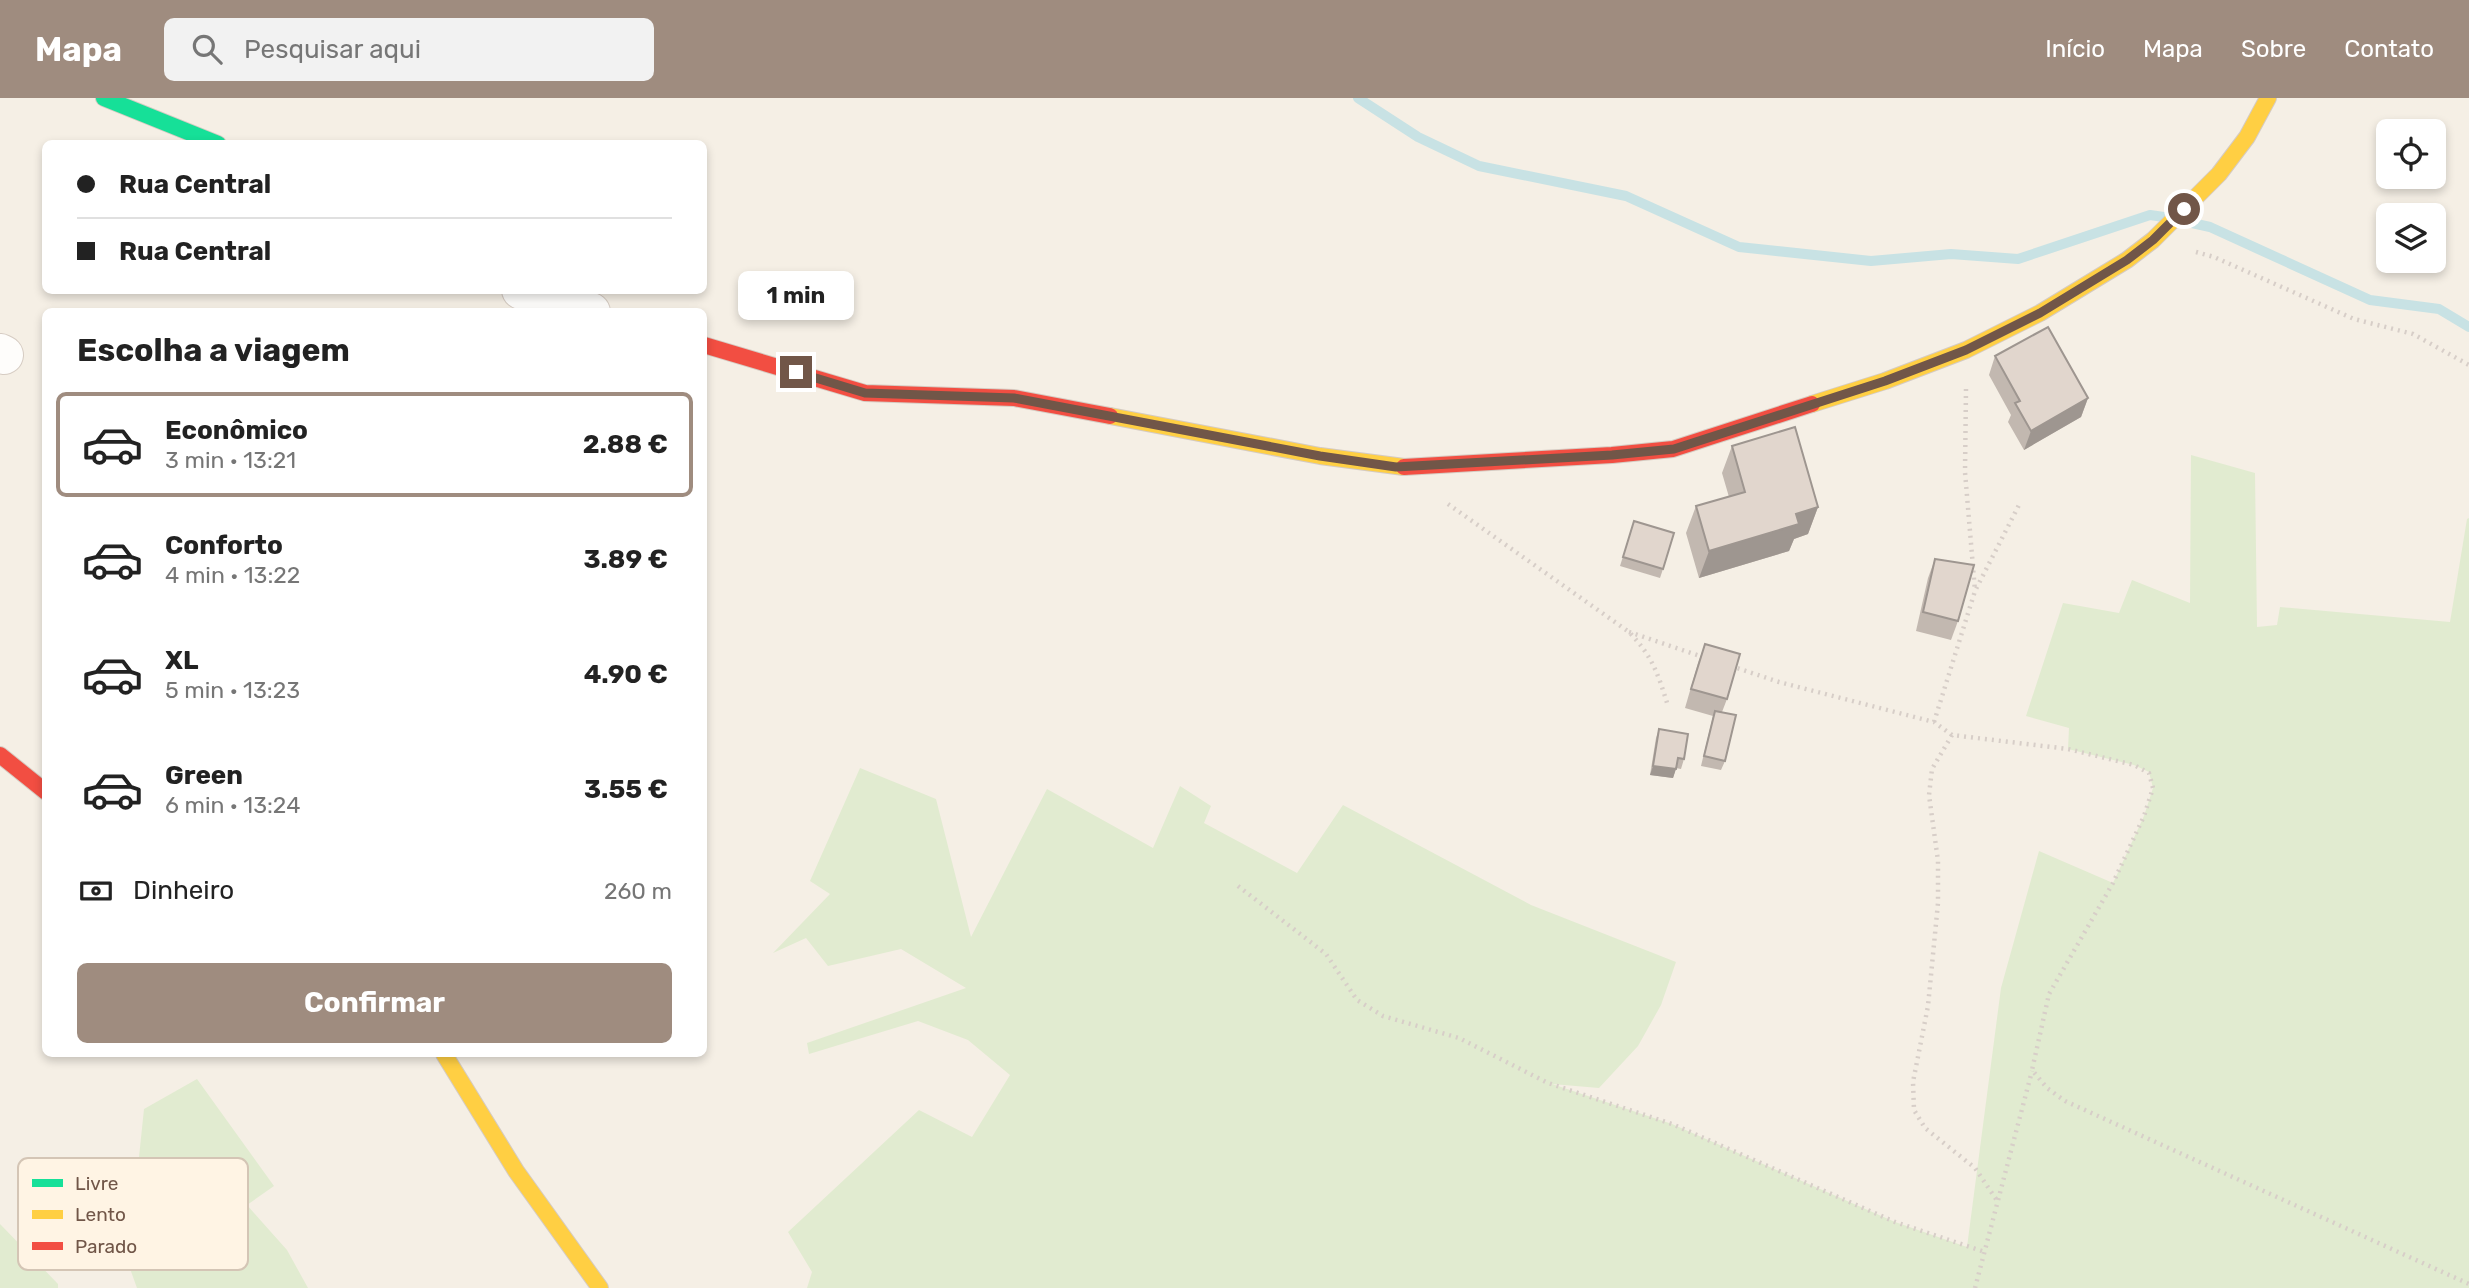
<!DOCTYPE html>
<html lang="pt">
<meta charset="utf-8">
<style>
body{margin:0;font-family:Rubik,sans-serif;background:#f2f2f2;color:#222;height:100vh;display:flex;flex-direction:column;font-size:26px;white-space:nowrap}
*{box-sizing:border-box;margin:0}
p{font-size:23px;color:#767676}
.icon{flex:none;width:38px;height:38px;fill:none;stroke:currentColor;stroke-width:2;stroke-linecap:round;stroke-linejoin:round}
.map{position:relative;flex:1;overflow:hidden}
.sheet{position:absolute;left:42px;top:210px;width:665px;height:749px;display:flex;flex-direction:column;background:#fff;border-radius:10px;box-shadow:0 4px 10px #0003}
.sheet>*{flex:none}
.guide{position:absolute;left:42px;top:42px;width:665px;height:154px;border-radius:10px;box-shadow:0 4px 10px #0003;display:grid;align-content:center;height:154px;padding:0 35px;background:#fff}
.buttons{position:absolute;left:2376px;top:21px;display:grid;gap:14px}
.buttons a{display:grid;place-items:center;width:70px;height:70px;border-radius:10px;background:#fff;box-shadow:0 4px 10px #0003;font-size:35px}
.end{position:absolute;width:32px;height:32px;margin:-16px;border:9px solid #715648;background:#fff;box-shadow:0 0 0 4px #fff}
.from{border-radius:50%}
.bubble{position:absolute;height:49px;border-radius:10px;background:#fff;box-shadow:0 4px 10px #0003;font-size:23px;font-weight:700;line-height:49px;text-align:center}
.guide b{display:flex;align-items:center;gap:24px;height:66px;font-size:26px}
.guide b+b{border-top:2px solid #e0e0e0}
.guide i{width:18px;height:18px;background:#222}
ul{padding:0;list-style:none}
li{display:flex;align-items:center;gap:21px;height:105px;margin:0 14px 10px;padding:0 21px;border:4px solid transparent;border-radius:10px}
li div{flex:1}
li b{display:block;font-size:26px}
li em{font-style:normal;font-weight:700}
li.on{border-color:#9f8c7f}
li>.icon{width:63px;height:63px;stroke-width:1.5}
h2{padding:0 35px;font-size:32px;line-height:84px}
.pay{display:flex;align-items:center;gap:18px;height:77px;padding:0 35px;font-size:26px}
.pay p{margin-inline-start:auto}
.action{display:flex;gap:14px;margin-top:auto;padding:14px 35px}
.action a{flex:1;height:80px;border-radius:10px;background:#9f8c7f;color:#fff;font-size:28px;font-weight:700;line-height:80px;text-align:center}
header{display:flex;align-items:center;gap:42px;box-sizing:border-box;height:98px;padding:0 35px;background:#9f8c7f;color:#fff}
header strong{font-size:33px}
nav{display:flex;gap:38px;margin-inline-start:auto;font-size:24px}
.search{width:490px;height:63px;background:#f2f2f2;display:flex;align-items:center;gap:18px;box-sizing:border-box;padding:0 24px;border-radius:10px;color:#767676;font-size:26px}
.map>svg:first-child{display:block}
.green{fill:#e1ebd0}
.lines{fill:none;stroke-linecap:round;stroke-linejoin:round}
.stream{stroke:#c8e2e4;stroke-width:10}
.street-casing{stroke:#d6ccc3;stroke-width:40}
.fast-casing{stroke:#d5cbc2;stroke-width:18}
.slow-casing{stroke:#d5cbc2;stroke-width:18}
.jam-casing{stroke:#d5cbc2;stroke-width:18}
.path{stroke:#d7cec8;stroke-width:4.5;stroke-dasharray:2 5;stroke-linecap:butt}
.street{stroke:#fefdfb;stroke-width:38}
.fast{stroke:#16e098;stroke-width:16}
.slow{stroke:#ffcf43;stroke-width:16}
.jam{stroke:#f24e42;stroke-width:16}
.wall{fill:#c2b8b0}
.shaded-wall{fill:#9e9690}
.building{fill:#e1d6cd;stroke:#9e9690;stroke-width:2}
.route{stroke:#715648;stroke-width:9}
.key{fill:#fff4e4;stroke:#d4c5b5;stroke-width:2}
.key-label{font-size:19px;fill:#715648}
</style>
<header>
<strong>Mapa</strong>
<div class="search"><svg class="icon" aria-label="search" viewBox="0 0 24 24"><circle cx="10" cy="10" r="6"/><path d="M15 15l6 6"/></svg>Pesquisar aqui</div>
<nav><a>Início</a><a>Mapa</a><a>Sobre</a><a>Contato</a></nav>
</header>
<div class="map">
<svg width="2469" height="1190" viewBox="0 0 2469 1190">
<rect width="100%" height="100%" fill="#f5efe5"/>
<!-- green -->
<g class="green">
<path d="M2191,357l64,18 2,154 20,-2 3,-18 170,15 17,-103 2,-1v770h-1662l5,-16 -24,-40 131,-122 53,27 38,-62 -42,-35 -50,-19 -109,33 -2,-11 159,-55 -65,-39 -73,17 -22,-28 -33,15 57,-59 -20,-13 50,-113 76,31 35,138 76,-148 106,59 27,-62 31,20 -7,17 93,50 46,-68 188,100 145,57 -15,43 -23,41 -39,42 -47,-4 120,40 223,98 72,25 34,-259 38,-137 74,32 31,-67 9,-28 -4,-16 -15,-7 -66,-16 1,-21 -43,-12 37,-113 56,10 13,-33 58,23z"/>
<path d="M197,981l77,107 -27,19 40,45 21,38h-171l-9,-25 16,-154z"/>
<path d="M0,1126l58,60v4h-58z"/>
</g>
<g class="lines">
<!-- stream -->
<g class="stream">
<path d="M1358,0l60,39 61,29 147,30 113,51 132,14 80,-7 67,5 132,-44 14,2"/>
<path d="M2183,123l27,6 160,73 69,9 30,18"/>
</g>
<defs>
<g id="street">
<path d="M521,192l70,22"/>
<path d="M0,255l4,2"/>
</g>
<path id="fast" d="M104,0l114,46"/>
<g id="slow">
<path d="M1812,306l73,-23 81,-31 74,-37 87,-53 26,-20 66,-66 28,-37 21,-39"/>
<path d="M1110,318l210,40 84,11"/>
<path d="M444,956l72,117 84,117"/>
</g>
<g id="jam">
<path d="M704,247l161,48 149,5 96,18"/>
<path d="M1404,369l208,-12 61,-6 139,-45"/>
<path d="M0,657l46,37"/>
</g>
</defs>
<!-- street casing -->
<use href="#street" class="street-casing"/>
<!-- fast casing -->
<use href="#fast" class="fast-casing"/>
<!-- slow casing -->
<use href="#slow" class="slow-casing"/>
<!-- jam casing -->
<use href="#jam" class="jam-casing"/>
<!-- path -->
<g class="path">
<path d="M2196,154l18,5 140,62 59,15 56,31"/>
<path d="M1966,291l-1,83 10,119"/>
<path d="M1448,406l181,128c24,25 29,42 39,74"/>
<path d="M1629,534l74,25"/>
<path d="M1731,568l48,16 155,40 18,13 116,14 66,16 15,8 4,15 -9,28 -31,67 -64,111 -17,76 15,18 18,13 404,183"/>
<path d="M1934,624l41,-131 44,-86"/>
<path d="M1952,637l-20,34 -3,26 9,66v42l-10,103 -15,76 1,28 11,18 50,40 23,34"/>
<path d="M1238,788l88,68 31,46 26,16 76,22 89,45 124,41 223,98 90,30"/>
<path d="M1975,1190l57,-217"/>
</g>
<!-- street -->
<use href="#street" class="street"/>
<!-- fast -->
<use href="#fast" class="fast"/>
<!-- slow -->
<use href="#slow" class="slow"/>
<!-- jam -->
<use href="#jam" class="jam"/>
</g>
<!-- wall -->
<g class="wall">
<path d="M1995,258l93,42 -7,19 -57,33 -16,-28 3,-7 -22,-40z"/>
<path d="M1732,348l86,61 -10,27 -14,5 -5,12 -90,27 -13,-45 10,-27 33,-9 -7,-24z"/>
<path d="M1634,423l29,48 -3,9 -40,-12z"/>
<path d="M1935,461l23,62 -7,19 -35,-9 12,-53z"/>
<path d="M1705,546l22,55 -5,13 3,49 -4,9 -20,-4 12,-50 -28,-8 13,-45z"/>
<path d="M1659,631l25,30 -3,10 -5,-1 -3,10 -23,-3 6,-37z"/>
</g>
<!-- shaded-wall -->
<g class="shaded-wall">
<path d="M2088,300l-7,19 -57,33 7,-19z"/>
<path d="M1818,409l-10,27 -14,5 -5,12 -90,27 10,-27 87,-37z"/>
<path d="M1653,668l23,3 -3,9 -23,-3z"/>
</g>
<!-- building -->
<g class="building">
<path d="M2048,229l40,71 -57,33 -16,-28 5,-2 -25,-45z"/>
<path d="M1795,329l23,80 -22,7 3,10 -90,27 -13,-45 49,-14 -13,-46z"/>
<path d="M1634,423l40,12 -11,36 -40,-12z"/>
<path d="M1935,461l39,6 -16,56 -35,-9z"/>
<path d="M1705,546l35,10 -13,45 -36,-10z"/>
<path d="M1715,613l21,4 -11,46 -21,-5z"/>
<path d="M1659,631l29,5 -4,25 -6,-1 -2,11 -23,-3z"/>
</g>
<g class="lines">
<!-- route -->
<path class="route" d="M796,274l69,21 149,5 306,58 76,11 216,-12 62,-6 211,-68 81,-31 74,-37 87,-53 26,-20 31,-31"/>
</g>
<!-- legend -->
<rect x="18" y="1060" width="230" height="112" rx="10" class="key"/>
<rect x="32" y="1081" width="31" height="8" fill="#16e098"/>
<rect x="32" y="1112" width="31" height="9" fill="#ffcf43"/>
<rect x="32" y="1144" width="31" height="8" fill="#f24e42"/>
<g class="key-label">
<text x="75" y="1092">Livre</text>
<text x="75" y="1123">Lento</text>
<text x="75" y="1155">Parado</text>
</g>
</svg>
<div class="buttons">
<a><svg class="icon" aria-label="locate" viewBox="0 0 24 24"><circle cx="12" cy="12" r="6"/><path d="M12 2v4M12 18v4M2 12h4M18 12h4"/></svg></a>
<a><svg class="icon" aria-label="layers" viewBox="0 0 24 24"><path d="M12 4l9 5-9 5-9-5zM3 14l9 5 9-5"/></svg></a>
</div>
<i class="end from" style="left:2184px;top:111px"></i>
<i class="end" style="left:796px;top:274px"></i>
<div class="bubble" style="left:738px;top:173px;width:116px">1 min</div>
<div class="guide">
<b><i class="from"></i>Rua Central</b>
<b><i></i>Rua Central</b>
</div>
<section class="sheet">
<h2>Escolha a viagem</h2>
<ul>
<li class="on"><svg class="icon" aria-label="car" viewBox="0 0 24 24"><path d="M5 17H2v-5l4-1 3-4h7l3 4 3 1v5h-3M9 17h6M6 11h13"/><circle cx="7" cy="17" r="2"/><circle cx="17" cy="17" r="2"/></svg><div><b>Econômico</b><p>3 min · 13:21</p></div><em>2.88 €</em></li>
<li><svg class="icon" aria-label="car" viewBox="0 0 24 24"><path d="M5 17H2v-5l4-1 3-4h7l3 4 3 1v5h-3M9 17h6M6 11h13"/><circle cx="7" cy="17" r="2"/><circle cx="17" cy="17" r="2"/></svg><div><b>Conforto</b><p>4 min · 13:22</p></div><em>3.89 €</em></li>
<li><svg class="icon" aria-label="car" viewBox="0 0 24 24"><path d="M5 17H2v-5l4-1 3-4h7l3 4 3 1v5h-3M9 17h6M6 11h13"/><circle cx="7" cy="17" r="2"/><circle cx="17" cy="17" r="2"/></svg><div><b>XL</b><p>5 min · 13:23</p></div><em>4.90 €</em></li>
<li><svg class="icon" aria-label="car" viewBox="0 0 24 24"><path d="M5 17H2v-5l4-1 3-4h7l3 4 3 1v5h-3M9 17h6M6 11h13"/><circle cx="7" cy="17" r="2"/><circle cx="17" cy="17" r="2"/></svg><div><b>Green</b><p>6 min · 13:24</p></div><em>3.55 €</em></li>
</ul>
<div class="pay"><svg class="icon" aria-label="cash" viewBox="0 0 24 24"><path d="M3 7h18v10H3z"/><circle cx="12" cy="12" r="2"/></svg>Dinheiro<p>260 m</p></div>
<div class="action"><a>Confirmar</a></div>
</section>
</div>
